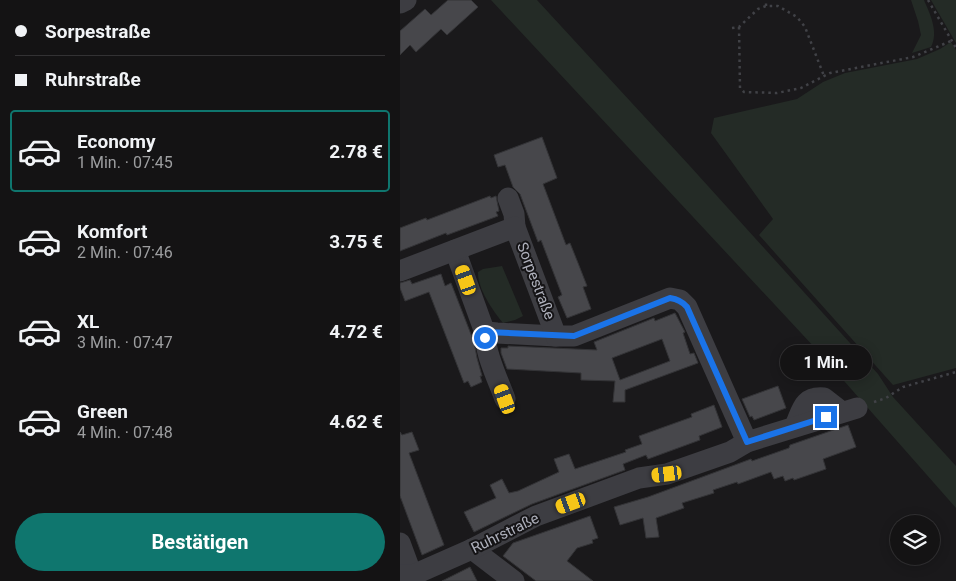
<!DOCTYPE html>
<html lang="de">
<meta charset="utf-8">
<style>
body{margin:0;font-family:Roboto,sans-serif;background:#212022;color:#f1f3f6;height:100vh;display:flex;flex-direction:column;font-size:19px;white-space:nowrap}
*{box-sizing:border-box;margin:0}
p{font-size:16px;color:#9d9ea0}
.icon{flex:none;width:28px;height:28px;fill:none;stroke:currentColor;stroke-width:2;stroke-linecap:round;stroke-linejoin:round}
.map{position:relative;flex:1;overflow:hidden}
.side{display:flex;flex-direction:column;background:#141314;width:400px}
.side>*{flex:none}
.banner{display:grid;align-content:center;height:110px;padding:0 15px;background:#141314}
.fabs{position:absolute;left:490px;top:515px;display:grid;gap:10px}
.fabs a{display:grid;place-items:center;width:50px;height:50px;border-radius:50%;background:#141314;box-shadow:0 2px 12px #0003,0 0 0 1px #333234;font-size:25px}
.end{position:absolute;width:22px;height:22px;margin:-11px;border:6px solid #1a73e8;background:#fff;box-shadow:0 0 0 2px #fff}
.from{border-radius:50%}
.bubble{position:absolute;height:35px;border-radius:18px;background:#141314;box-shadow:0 2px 12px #0003,0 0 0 1px #333234;font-size:16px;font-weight:700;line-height:35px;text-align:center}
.car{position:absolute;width:15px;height:30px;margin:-15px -8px;border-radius:6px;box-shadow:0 0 4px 1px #0007;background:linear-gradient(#f5c518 24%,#345 0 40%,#f5c518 0 76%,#345 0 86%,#f5c518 0)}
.banner b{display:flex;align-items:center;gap:18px;height:48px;font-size:19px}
.banner b+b{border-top:1px solid #333234}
.banner i{width:12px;height:12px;background:#f1f3f6}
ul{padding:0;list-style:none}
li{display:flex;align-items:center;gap:15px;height:82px;margin:0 10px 8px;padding:0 5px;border:2px solid transparent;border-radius:5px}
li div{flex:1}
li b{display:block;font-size:19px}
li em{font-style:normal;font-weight:700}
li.selected{border-color:#0f766e}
li>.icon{width:45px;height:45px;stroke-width:1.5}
.cta{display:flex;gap:10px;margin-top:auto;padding:10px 15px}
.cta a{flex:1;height:58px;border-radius:30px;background:#0f766e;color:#fff;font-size:20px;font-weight:700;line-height:58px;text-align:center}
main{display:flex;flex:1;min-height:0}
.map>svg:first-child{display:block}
.green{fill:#242b26}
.building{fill:#47474b;stroke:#343437;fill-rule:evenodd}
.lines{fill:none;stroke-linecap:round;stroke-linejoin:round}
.path{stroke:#414247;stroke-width:2.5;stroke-dasharray:2.5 4;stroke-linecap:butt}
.minor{stroke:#3d3d42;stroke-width:21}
.route{stroke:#1a73e8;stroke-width:6}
.labels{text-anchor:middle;stroke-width:4;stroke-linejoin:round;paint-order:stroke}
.street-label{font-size:15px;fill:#adafba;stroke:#151416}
</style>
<main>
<section class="side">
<div class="banner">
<b><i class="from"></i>Sorpestraße</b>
<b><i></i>Ruhrstraße</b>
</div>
<ul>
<li class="selected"><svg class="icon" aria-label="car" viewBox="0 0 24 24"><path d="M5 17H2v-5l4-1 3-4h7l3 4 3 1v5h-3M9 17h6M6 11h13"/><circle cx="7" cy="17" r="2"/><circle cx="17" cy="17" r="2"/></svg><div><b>Economy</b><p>1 Min. · 07:45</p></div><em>2.78 €</em></li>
<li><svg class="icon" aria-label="car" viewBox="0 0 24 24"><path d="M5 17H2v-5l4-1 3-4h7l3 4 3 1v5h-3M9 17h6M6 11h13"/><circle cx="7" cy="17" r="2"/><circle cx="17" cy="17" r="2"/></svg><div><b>Komfort</b><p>2 Min. · 07:46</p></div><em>3.75 €</em></li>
<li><svg class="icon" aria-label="car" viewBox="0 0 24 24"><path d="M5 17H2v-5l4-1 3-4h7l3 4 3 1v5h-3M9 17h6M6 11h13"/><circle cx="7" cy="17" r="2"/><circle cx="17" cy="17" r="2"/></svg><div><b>XL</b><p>3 Min. · 07:47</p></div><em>4.72 €</em></li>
<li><svg class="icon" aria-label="car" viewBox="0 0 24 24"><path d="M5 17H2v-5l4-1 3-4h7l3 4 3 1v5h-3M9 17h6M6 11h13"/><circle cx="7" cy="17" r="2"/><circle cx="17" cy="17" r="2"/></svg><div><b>Green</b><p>4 Min. · 07:48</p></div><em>4.62 €</em></li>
</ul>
<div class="cta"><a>Bestätigen</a></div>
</section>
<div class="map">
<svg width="556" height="581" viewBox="0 0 556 581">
<rect width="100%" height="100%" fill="#1a191b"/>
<!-- green -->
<g class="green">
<path d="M91,0h46l152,165 189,209 15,23 63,69v42l-141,-160z"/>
<path d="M511,0h13c6,14 15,32 7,47l-19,6 9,-18 -3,-14z"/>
<path d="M531,0h25v43z"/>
<path d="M551,42l5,8v318l-63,17 -134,-150 14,-16 -62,-86 3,-15 83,-19 26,-17 22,-9 72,-14 23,-10z"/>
<path d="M102,266l21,50 -8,4 -12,3c-10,-12 -26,-35 -25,-51l5,-3z"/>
</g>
<!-- building -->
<g class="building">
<path d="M48,0h23l7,7 -31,28 -6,-6 -25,23 -6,-7 -10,10v-24l25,-22 6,6z"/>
<path d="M142,137l15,41 -14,6 23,61 4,-2 8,20 9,23 -4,1 8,22 -24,9 -9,-21 4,-2 -21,-55 -3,2 -18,-48 -7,-7 -8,-22 -7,2 -4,-12z"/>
<path d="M90,196l1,2 5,-2 3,15 -3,1 2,4 -51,19 -1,-2 -46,18v-23l26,-10 1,2z"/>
<path d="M41,274l4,12 6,-3 23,59 3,16 5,18h-2l2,6 -11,5 -3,-6 -4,2 -35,-91 -24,9 -5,-13v-5l10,-3 2,4z"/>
<path d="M275,313l10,19 -2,1 7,21 4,-1 4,10 -73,27v12h-12l2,-21 -34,-1v-7l-74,-4 -6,-16v-5h7v-2l89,4 -3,-8 60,-24 1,3zM262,339l8,22 -50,19 -8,-22z"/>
<path d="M378,386l8,22 -32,12 -2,-4 -2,1 -8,-18z"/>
<path d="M314,405l8,22 -23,9 1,4 -52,19 -2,-4 -23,9 2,6 -93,34 -58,28 -10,-20 32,-14 -6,-13 12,-6 7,14 9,-2 41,-19 -5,-13 15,-5 6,15 51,-17 -1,-2 17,-6 -3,-8 53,-19 -1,-3z"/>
<path d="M448,425l8,22 -33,12 3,10 -32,11 -1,-2 -8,3 -2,-5 -9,3 -3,-7 -33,12 -1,-2 -24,8 1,3 -32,10 2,5 -28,10 3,19 -13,1 -3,-20 -23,7 -6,-18 34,-10 103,-38 1,2 37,-13 1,-3z"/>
<path d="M0,432l2,3 10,-3 7,18 -10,3 35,92 -22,10 -22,-59z"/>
<path d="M190,516l8,22 -6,2 1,3 -16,5 -10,13 26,20h-57l-33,-25 10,-13z"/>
<path d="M70,567l7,14h-35z"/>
</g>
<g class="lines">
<!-- path -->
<g class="path">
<path d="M528,0l28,48"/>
<path d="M366,6v-6"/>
<path d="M339,27l1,61 4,4 33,1 24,-5 29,-15 83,-16 38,-16"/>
<path d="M332,28l7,-1 19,-18 8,-3h12l19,11 8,10 19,49"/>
<path d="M474,402l12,-4 17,-11 53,-15"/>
</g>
<!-- minor -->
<g class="minor">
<path d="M0,3l6,-3"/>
<path d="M108,198l6,16 1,13"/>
<path d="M55,250l29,80 3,2 10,1 59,3"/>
<path d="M0,271l115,-44 41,109h18l96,-38 10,2 7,7 60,135"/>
<path d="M87,332c-6,14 13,52 18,67"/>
<path d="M395,426c7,-16 8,-30 29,-28l18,14"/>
<path d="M0,543l14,38"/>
<path d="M72,549l42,32"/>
<path d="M0,575h13l59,-26 64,-33 103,-38 28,-4 63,-22 17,-10 110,-34"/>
</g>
</g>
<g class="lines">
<!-- route -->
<path class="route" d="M85,338l2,-6 87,4 96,-38c7,1 12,3 17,9l60,135 79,-25"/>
</g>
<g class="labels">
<!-- street labels -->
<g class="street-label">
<text transform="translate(136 281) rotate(69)" y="5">Sorpestraße</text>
<text transform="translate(105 533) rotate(-26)" y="5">Ruhrstraße</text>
</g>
</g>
</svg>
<div class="fabs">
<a><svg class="icon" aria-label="layers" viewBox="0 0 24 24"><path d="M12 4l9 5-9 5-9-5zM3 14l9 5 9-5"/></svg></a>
</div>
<i class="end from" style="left:85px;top:338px"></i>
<i class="end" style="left:426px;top:417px"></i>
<div class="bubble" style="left:380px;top:345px;width:92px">1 Min.</div>
<i class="car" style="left:66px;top:280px;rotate:341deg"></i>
<i class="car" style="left:105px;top:399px;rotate:340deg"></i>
<i class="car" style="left:267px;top:474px;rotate:263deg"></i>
<i class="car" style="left:171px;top:503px;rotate:250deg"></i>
</div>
</main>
